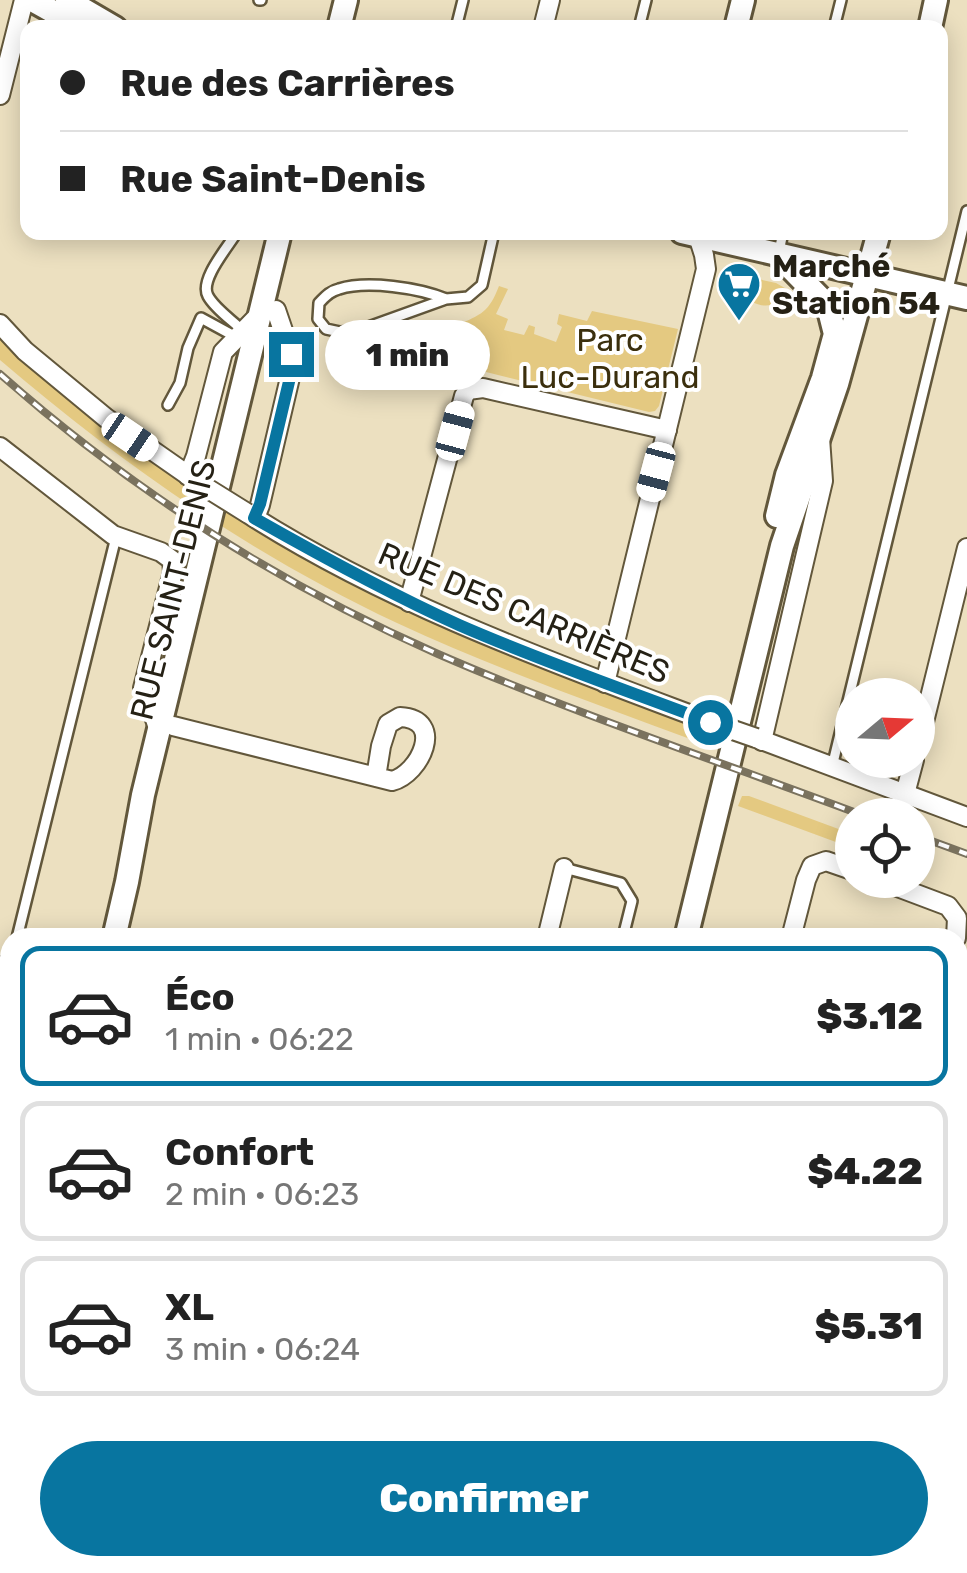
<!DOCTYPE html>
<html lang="fr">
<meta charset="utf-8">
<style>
body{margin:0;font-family:Rubik,sans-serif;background:#f2f2f2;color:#222;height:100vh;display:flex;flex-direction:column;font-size:38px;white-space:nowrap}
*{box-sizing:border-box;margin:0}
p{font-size:32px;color:#767676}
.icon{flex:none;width:55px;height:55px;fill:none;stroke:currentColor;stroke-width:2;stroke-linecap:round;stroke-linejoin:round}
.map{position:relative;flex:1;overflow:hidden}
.details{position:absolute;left:0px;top:928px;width:968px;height:648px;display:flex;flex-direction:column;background:#fff;border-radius:30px 30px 0 0;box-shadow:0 5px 25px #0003}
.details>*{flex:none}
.banner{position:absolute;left:20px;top:20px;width:928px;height:220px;border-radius:20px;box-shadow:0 5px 25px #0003;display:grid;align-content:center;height:220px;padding:0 40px;background:#fff}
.needle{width:65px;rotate:71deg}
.buttons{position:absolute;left:835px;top:678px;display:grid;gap:20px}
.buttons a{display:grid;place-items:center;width:100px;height:100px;border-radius:50%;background:#fff;box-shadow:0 5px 25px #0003;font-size:50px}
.end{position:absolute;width:45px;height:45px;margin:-22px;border:12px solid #0875a0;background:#fff;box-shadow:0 0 0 5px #fff}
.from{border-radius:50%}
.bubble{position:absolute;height:70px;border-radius:35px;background:#fff;box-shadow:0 5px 25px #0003;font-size:32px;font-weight:800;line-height:70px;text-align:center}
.car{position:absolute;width:30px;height:60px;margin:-30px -15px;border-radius:12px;box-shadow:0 0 8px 2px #0007;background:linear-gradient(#fff 24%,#345 0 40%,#fff 0 76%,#345 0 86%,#fff 0)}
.banner b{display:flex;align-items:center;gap:35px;height:95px;font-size:38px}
.banner b+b{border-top:2px solid #e0e0e0}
.banner i{width:25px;height:25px;background:#222}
ul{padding:18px 0 0;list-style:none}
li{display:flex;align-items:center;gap:30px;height:140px;margin:0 20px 15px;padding:0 20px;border:5px solid #e0e0e0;border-radius:20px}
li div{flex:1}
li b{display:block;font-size:38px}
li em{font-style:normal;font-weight:800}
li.on{border-color:#0875a0}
li>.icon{width:90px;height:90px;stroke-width:1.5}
.cta{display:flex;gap:20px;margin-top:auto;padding:20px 40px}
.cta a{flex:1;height:115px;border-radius:60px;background:#0875a0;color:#fff;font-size:40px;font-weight:800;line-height:115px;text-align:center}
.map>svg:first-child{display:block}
.green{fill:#e4c981}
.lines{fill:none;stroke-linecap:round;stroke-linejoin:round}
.lane-casing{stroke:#62573b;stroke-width:14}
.street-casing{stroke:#62573b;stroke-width:22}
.secondary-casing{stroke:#62573b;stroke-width:28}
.lane{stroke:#fff;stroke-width:9}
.street{stroke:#fff;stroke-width:18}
.secondary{stroke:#fff;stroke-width:22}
.rail-casing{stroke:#7a725e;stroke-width:8}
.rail{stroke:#fff;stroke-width:4;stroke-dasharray:11;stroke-linecap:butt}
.street-bridge-casing{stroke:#62573b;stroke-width:22;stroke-linecap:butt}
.street-bridge{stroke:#fff;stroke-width:18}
.route{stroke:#0875a0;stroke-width:12}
.labels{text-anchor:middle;stroke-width:8;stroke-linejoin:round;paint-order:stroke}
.poi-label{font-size:32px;font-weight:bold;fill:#252115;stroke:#fff;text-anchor:start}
.park-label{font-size:32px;fill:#3b2f0d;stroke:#fff}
.street-label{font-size:32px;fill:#252115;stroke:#fff}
</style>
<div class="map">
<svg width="967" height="1573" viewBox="0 0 967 1573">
<rect width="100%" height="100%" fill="#ece0c0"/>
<!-- green -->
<g class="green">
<path d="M735,274l41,9 16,9c-22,25 -53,13 -57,-18z"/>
<path d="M499,286l9,3 -12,25 12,5 -4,11 20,5 5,-10 6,2 -1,7 22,8 6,-15 -5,-3 2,-10 28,7 5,-10 86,18 -19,77 -4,5 -6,1 -163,-40h-10l-33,8 14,-55c24,-10 32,-13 42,-39z"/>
<path d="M0,336l8,10c58,50 116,100 180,141 75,48 153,93 233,130 93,42 189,77 284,112l-4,14c-102,-38 -205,-74 -304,-120 -147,-69 -274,-158 -397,-263z"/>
<path d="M742,796h7l103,38v14l-114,-42z"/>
<path d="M958,1263l9,2v308h-147l2,-8h136z"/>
</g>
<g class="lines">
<defs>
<g id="lane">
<path d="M259,0h2"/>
<path d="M456,28l7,-28"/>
<path d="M639,28l7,-28"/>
<path d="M834,28l7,-28"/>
<path d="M237,232c-9,15 -38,48 -29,64 7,13 24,24 34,34"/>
<path d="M779,252l4,-20"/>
<path d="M446,299c-27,-11 -79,-19 -107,-10 -9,2 -14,8 -20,14l-1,16 8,10 14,3 17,-1 89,-32 22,-2 14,-12 12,-53"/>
<path d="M168,405l12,-22 8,-35 13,-30 35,19"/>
<path d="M832,767l135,-556"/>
<path d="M564,868l57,15 11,18 -8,32 1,5"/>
<path d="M17,938l99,-401"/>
<path d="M0,1005l9,-36"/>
<path d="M958,1096l9,-39"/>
<path d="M571,1573l2,-8"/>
<path d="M722,1573l2,-8"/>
</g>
<g id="street">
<path d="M543,28l7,-28"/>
<path d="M0,95l24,-95"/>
<path d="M0,324l25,27 81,67 96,67"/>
<path d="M0,447l113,88 48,17 11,8 1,12 -30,116c1,15 13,26 15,42"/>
<path d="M188,476l8,-20 27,-104 37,-38"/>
<path d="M247,513c144,92 304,149 463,209"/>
<path d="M255,518l5,-13 32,-136 -1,-15 -15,-44"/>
<path d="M409,602l55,-206 4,-6 15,-2 184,42"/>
<path d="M605,683l101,-414 -2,-14 -6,-19"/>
<path d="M173,726l219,55c28,-7 54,-62 8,-64l-12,7 -7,22 -5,31"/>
<path d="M756,738l211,79"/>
<path d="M762,741l61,-260 -3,-43"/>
<path d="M918,746l49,-198"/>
<path d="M905,794l9,-34"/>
<path d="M879,880l69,26 9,12 -1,20"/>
<path d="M547,938l17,-70"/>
<path d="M791,938l15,-58 6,-14 14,-5 26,9"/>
<path d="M0,966l10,3"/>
<path d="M108,1573l2,-8"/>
<path d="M287,1573l2,-8"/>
<path d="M390,1573l2,-8"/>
<path d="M639,1573l2,-8"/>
<path d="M802,1573l2,-8"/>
</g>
<g id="secondary">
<path d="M32,0l50,28"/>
<path d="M67,0l48,28"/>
<path d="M339,28l7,-28"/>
<path d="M736,28l7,-28"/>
<path d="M930,28l6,-28"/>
<path d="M682,232l285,66"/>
<path d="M777,516l10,-41 36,-97 12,-44 -5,-20 -6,-12 -46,-47"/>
<path d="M114,938l13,-56 16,-87 137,-563"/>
<path d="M686,938l96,-392 55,-162 42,-152"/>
<path d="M958,1237l9,2"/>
<path d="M0,1406l10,-44"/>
<path d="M492,1573l2,-8"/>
</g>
</defs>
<!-- lane casing -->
<use href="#lane" class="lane-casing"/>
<!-- street casing -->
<use href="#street" class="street-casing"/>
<!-- secondary casing -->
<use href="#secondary" class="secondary-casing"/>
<!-- lane -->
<use href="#lane" class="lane"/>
<!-- street -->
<use href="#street" class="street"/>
<!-- secondary -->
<use href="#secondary" class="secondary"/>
<defs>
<g id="rail">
<path d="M0,374c130,115 279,210 438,280 138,60 283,108 424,161"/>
<path d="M918,836l49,18"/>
</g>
</defs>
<!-- rail casing -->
<use href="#rail" class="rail-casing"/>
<!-- rail -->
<use href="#rail" class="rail"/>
<defs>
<g id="street-bridge">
<path d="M202,485l45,28"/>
<path d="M710,722l46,16"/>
</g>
</defs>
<!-- street-bridge casing -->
<use href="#street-bridge" class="street-bridge-casing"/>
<!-- street-bridge -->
<use href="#street-bridge" class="street-bridge"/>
</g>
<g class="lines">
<!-- route -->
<path class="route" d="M291,354l1,15 -32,135 -6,14c67,38 134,75 205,107 82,36 167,65 251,97"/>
</g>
<!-- icons -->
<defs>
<symbol id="supermarket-pin" viewBox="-11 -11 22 30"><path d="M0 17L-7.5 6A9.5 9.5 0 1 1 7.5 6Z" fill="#0875a0" stroke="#fff"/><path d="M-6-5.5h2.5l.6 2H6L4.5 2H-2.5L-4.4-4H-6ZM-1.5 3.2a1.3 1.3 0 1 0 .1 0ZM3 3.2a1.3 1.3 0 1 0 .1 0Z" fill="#fff"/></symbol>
</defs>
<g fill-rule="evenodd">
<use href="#supermarket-pin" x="714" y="259" width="50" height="68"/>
</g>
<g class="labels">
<!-- poi labels -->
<g class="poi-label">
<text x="772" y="277">Marché<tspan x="772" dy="37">Station 54</tspan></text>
</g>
<!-- park labels -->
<g class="park-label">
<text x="610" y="351">Parc<tspan x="610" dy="37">Luc-Durand</tspan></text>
</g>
<!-- street labels -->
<g class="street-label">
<text transform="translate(173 590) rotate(-76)" y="11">RUE SAINT-DENIS</text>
<text transform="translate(524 613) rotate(23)" y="11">RUE DES CARRIÈRES</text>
</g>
</g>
</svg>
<div class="buttons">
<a><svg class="needle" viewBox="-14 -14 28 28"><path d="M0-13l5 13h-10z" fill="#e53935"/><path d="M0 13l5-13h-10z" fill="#767676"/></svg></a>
<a><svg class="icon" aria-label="locate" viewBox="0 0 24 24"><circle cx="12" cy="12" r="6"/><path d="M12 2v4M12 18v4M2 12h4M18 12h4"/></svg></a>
</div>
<i class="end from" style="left:710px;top:722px"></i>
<i class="end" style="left:291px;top:354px"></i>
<div class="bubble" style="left:325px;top:320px;width:165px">1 min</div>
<i class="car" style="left:455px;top:431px;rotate:15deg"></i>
<i class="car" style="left:130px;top:437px;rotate:124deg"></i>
<i class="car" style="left:656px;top:472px;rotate:195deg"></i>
<div class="banner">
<b><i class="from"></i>Rue des Carrières</b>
<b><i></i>Rue Saint-Denis</b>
</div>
<section class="details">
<ul>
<li class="on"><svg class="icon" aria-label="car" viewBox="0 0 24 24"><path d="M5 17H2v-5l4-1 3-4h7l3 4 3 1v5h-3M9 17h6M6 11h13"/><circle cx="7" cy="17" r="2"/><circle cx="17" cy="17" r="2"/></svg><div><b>Éco</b><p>1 min · 06:22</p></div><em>$3.12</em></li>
<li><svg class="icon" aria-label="car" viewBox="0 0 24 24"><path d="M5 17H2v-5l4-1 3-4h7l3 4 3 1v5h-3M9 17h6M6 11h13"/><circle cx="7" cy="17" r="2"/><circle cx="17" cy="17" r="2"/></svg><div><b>Confort</b><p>2 min · 06:23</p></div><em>$4.22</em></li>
<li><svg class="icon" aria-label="car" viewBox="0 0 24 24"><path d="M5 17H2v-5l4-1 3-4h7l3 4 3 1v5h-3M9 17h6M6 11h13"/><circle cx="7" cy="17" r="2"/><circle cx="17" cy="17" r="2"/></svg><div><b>XL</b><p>3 min · 06:24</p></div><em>$5.31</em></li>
</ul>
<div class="cta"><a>Confirmer</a></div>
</section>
</div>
